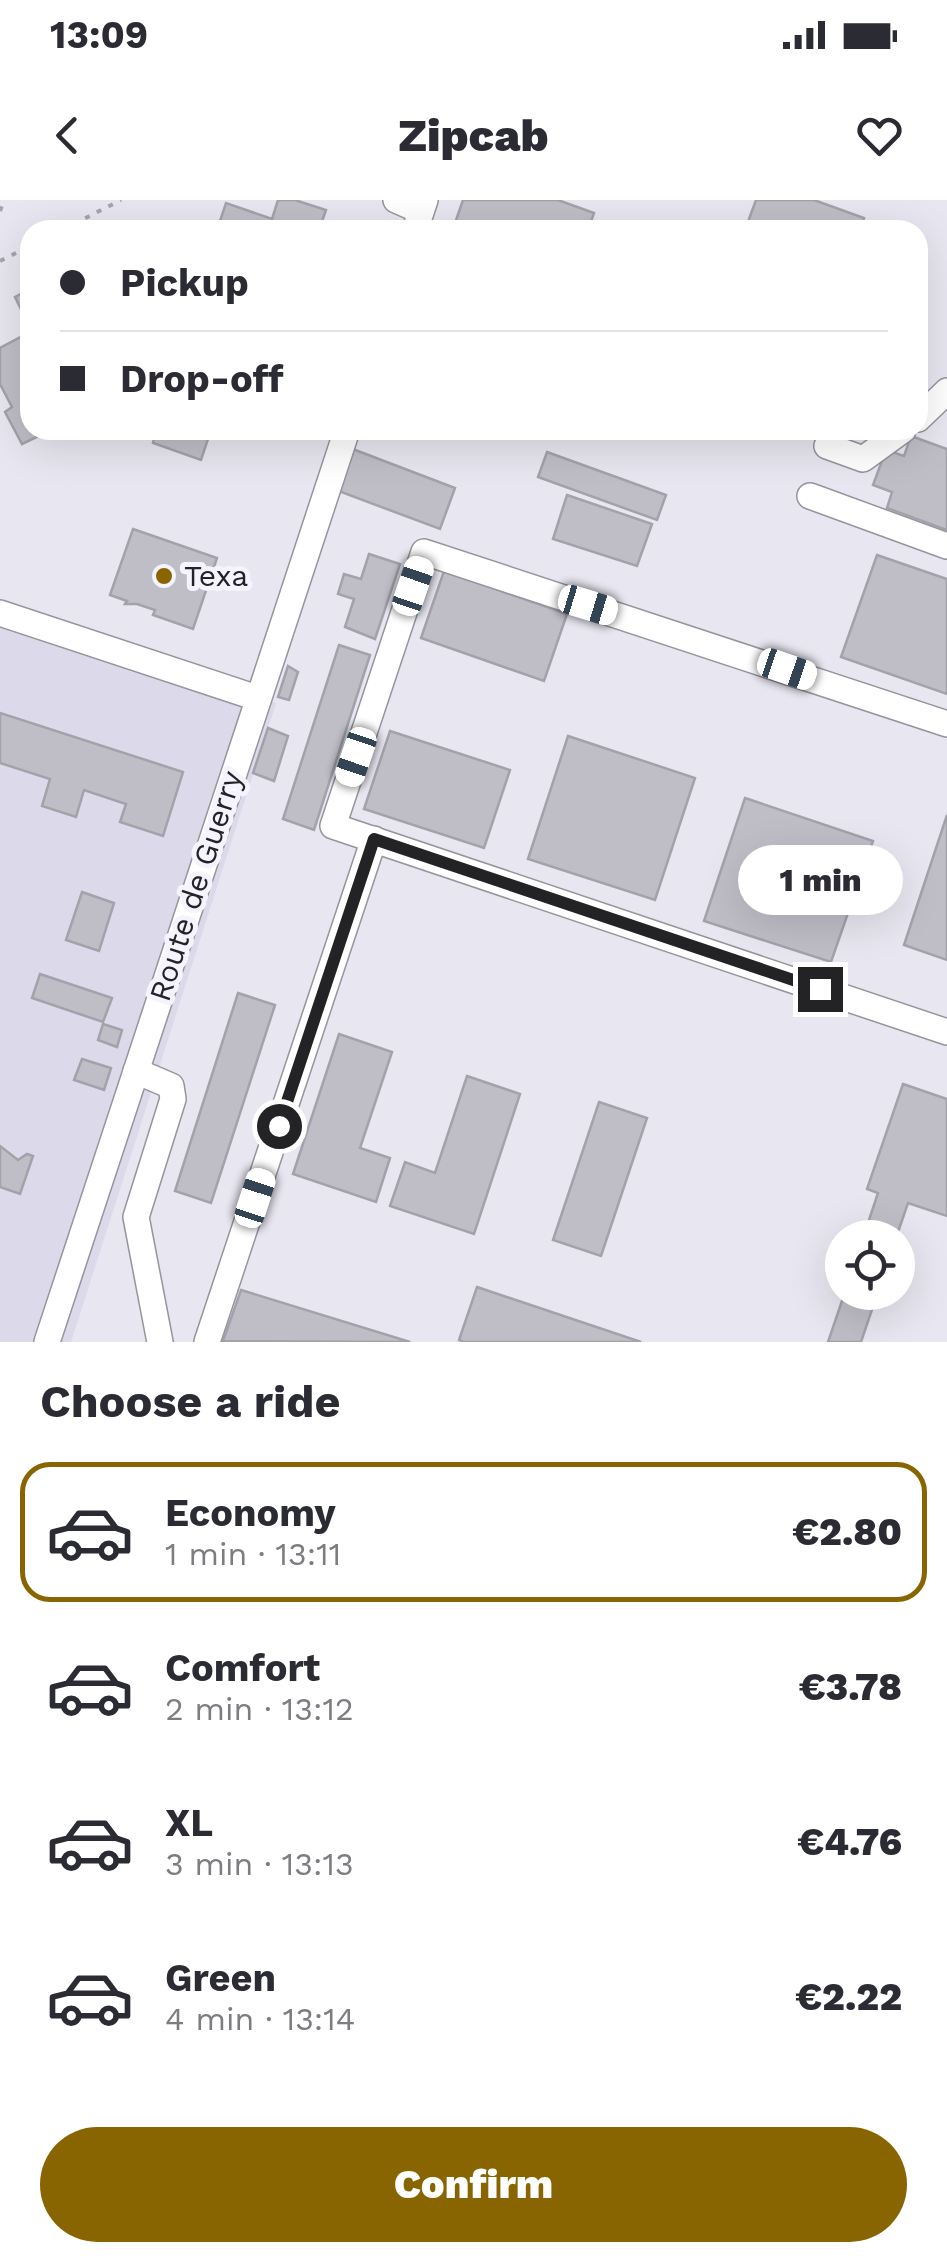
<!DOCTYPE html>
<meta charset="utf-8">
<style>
body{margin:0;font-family:"Work Sans",sans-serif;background:#f7f7f7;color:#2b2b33;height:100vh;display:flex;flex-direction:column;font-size:38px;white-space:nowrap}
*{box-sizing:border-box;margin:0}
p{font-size:32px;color:#7c7c81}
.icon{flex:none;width:55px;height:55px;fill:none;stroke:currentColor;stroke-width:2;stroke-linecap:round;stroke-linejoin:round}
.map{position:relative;height:1142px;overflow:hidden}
.panel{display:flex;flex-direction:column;background:#fff;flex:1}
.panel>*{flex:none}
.guide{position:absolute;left:20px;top:20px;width:908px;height:220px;border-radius:30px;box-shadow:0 10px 40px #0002;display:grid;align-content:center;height:220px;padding:0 40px;background:#fff}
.tools{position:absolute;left:825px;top:1020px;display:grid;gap:20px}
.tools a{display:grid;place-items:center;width:90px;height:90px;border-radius:50%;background:#fff;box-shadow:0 10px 40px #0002;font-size:50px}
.end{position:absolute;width:45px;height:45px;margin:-22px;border:12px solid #232326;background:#fff;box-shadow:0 0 0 5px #fff}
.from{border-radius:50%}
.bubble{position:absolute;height:70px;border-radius:35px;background:#fff;box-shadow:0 10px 40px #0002;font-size:32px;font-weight:800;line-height:70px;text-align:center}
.car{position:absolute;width:30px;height:60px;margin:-30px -15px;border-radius:12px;box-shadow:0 0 8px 2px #0007;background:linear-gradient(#fff 24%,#345 0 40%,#fff 0 76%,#345 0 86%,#fff 0)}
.guide b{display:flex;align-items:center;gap:35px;height:95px;font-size:38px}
.guide b+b{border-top:2px solid #e1e1e2}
.guide i{width:25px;height:25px;background:#2b2b33}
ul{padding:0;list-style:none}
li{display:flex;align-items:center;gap:30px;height:140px;margin:0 20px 15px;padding:0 20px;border:5px solid transparent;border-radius:30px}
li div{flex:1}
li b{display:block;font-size:38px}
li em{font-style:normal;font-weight:800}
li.active{border-color:#886501}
li>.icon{width:90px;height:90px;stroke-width:1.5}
h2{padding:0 40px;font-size:45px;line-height:120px}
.cta{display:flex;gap:20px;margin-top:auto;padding:20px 40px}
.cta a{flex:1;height:115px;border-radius:60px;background:#886501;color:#fff;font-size:40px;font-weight:800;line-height:115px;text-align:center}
.status{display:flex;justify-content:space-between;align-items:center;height:70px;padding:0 50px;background:#fff;direction:ltr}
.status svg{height:28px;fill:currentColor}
header{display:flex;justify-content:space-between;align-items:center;height:130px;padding:0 40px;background:#fff;font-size:45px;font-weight:800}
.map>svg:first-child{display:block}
.built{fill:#dcd9ea}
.building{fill:#bfbec7;stroke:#a3a1aa;stroke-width:2.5}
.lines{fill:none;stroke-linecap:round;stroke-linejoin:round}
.minor-casing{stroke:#96949d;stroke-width:28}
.path{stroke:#a6a4ac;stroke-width:4;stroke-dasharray:5 8;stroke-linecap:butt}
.minor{stroke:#fff;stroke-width:25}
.route{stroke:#232326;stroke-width:12}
.poi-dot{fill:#886501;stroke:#f5f3fd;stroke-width:4}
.labels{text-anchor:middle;stroke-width:10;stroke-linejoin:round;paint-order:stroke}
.poi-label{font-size:30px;fill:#232326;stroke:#f5f3fd;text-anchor:start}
.street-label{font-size:30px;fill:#232326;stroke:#f5f3fd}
</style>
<div class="status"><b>13:09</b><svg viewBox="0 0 49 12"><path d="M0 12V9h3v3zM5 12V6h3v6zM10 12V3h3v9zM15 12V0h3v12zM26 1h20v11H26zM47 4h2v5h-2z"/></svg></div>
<header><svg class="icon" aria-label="back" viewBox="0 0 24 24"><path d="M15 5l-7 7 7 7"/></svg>Zipcab<svg class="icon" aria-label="heart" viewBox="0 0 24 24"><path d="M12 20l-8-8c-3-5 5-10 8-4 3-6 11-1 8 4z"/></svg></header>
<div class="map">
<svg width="947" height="1142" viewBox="0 0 947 1142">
<rect width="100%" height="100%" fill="#e8e6f0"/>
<!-- built -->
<path class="built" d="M0,413l276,90 -205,639h-71z"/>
<!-- building -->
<g class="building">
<path d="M278,0h17l31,10 -7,20h-102l9,-27 46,16z"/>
<path d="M463,0h95l36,13 -6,17h-114l-19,-7z"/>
<path d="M756,0h58l50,18 -4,12h-115z"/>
<path d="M30,89v39l-15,-31z"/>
<path d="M30,132v98h21l-29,14 -17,-32 7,-5 -12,-23v-36z"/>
<path d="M156,230h55l-10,30 -48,-17z"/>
<path d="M911,236l36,13v81l-60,-22 5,-16 -19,-7 13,-35 18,6z"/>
<path d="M350,248l105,40 -15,41 -104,-39z"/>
<path d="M547,252l119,43 -9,25 -119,-43z"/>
<path d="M567,295l85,29 -15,42 -84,-27z"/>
<path d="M133,329l84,29 -24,71 -40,-14 2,-5 -18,-6h-12l2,-3 -17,-6z"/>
<path d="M369,354l31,10 -25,75 -30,-12 9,-28 -16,-5 6,-20 17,5z"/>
<path d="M877,355l70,24v115l-106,-37z"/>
<path d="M444,371l123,43 -23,67 -123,-43z"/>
<path d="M339,445l31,10 -56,175 -31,-11z"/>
<path d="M288,466l10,6 -9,28 -11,-3z"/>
<path d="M0,513l183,59 -20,64 -43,-14 6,-18 -42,-14 -8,27 -34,-11 8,-27 -50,-16z"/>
<path d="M268,528l20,8 -14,45 -21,-8z"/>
<path d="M390,531l120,39 -26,78 -120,-39z"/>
<path d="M568,536l127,42 -40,122 -127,-41z"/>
<path d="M745,598l128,43 -42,121 -127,-41z"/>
<path d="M947,615v145l-43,-15z"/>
<path d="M82,692l32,11 -15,48 -33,-11z"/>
<path d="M40,774l72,24 -9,24 -71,-24z"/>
<path d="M238,793l37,12 -64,198 -36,-12z"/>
<path d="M103,824l19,6 -5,17 -19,-7z"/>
<path d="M339,834l53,18 -32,96 30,10 -14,44 -83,-28z"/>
<path d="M82,859l29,9 -7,22 -30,-10z"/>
<path d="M467,876l53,18 -46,140 -84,-28 15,-44 30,11z"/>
<path d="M903,884l44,15v117l-39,-13 -12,35h-33l15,-45 -11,-4z"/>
<path d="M599,902l48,16 -46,138 -48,-16z"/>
<path d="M0,946l18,14 9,-6 6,2 -13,38 -20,-7z"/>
<path d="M477,1087l164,55h-177l-5,-2z"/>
<path d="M241,1090l169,52 -187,-1z"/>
<path d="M845,1092h33l-17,50h-33z"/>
</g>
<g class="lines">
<defs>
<g id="minor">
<path d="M396,0l25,11"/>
<path d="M415,30l10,-30"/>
<path d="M918,219l29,-28"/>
<path d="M827,246l36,13 40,-29"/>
<path d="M810,296l137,50"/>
<path d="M0,413l257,85"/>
<path d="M947,524l-523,-172 -91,274 614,206"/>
<path d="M136,871l35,15 2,13 -37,118 24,125"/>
<path d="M47,1142l300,-912"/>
<path d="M207,1142l167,-503"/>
</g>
</defs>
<!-- minor casing -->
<use href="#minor" class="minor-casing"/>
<!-- path -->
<g class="path">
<path d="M0,11l4,-11"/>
<path d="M62,30l59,-30"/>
<path d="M0,61l30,-15"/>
</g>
<!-- minor -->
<use href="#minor" class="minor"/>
</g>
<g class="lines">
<!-- route -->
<path class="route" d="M279,926l95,-287 446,150"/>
</g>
<!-- markers -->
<circle class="poi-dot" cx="164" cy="376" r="10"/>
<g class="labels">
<!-- poi labels -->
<g class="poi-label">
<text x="184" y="386">Texa</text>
</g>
<!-- street labels -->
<g class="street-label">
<text transform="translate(196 686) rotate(-72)" y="10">Route de Guerry</text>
</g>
</g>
</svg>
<div class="tools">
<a><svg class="icon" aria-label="locate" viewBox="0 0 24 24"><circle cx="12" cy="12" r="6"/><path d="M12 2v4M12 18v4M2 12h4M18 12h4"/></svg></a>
</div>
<i class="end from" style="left:279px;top:926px"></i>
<i class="end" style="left:820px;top:789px"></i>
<div class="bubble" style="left:738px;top:645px;width:165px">1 min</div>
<i class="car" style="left:413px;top:386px;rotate:19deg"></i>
<i class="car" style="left:588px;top:405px;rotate:107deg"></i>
<i class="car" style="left:787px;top:469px;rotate:109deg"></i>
<i class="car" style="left:356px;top:557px;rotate:199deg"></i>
<i class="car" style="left:255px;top:998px;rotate:18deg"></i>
<div class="guide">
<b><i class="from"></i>Pickup</b>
<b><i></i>Drop-off</b>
</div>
</div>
<section class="panel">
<h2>Choose a ride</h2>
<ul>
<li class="active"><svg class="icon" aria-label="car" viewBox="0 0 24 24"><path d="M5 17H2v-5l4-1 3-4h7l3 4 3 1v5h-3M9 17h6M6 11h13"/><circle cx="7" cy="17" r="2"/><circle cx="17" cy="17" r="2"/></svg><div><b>Economy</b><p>1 min · 13:11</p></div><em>€2.80</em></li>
<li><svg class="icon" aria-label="car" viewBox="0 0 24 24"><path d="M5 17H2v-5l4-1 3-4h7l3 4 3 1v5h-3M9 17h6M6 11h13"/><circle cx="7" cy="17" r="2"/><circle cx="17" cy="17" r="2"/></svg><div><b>Comfort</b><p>2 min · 13:12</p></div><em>€3.78</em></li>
<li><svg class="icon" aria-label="car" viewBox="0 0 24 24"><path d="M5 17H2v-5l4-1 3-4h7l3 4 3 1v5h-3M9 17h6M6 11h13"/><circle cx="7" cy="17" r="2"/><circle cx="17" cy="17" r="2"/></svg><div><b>XL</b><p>3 min · 13:13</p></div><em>€4.76</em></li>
<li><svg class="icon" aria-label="car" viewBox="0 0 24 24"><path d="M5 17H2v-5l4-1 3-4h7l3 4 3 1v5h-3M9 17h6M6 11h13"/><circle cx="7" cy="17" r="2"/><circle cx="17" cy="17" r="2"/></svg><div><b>Green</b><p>4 min · 13:14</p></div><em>€2.22</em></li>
</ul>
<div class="cta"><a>Confirm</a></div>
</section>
